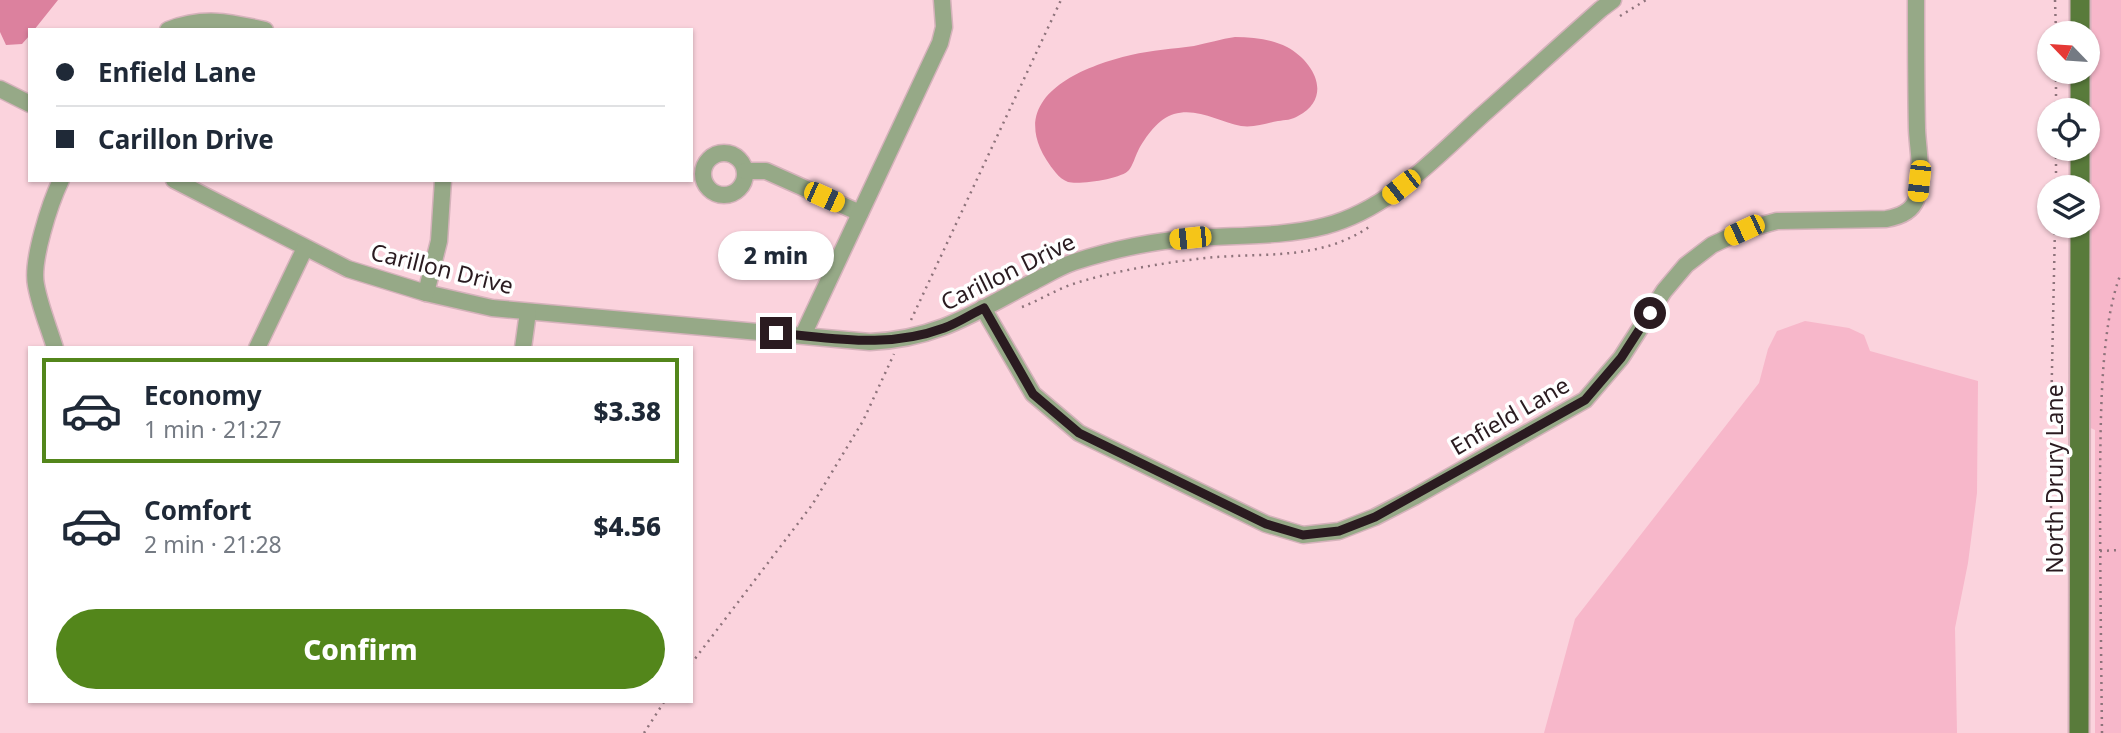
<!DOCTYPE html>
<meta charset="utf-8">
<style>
body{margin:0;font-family:"Noto Sans",sans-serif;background:#f2f2f3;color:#1f2937;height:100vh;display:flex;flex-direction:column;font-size:26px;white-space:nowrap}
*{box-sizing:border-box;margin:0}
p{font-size:23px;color:#747a83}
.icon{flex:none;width:38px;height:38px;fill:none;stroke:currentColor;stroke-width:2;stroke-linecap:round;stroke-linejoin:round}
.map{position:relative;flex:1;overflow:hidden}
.sheet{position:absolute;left:28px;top:346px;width:665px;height:357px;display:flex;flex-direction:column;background:#fff;border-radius:0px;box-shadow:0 2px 5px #0004}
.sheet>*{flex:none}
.top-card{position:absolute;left:28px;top:28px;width:665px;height:154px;border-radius:0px;box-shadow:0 2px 5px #0004;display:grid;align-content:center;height:154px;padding:0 28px;background:#fff}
.needle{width:46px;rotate:295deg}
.controls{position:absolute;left:2037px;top:21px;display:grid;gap:14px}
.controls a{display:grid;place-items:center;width:63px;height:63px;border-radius:50%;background:#fff;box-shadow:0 2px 5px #0004;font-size:35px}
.end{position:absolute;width:32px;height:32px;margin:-16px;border:9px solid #2a1b20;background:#fff;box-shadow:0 0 0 4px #fff}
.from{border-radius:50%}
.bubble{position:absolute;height:49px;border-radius:24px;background:#fff;box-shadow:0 2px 5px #0004;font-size:23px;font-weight:800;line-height:49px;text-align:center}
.car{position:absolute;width:21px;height:42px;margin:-21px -10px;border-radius:9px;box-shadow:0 0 5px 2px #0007;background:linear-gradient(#f5c518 24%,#345 0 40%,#f5c518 0 76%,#345 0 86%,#f5c518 0)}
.top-card b{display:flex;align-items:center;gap:24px;height:66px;font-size:26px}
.top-card b+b{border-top:2px solid #e0e1e3}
.top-card i{width:18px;height:18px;background:#1f2937}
ul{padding:12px 0 0;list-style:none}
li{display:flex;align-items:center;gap:21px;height:105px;margin:0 14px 10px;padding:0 14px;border:4px solid transparent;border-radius:0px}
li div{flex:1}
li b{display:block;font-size:26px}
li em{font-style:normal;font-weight:800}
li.active{border-color:#53861b}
li>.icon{width:63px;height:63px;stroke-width:1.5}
.primary-button{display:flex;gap:14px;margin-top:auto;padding:14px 28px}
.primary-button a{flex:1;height:80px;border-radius:42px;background:#53861b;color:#fff;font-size:28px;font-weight:800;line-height:80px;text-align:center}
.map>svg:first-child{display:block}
.green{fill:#f7b7ca}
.water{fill:#dc819e}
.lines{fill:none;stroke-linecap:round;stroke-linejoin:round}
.minor-casing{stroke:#d5b2bb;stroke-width:19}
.major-casing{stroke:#d5b2bb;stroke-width:23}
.path{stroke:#8e737b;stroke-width:2.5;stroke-dasharray:2 5;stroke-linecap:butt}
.minor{stroke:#96a987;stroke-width:16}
.major{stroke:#597b3b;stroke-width:19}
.route{stroke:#2a1b20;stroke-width:9}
.labels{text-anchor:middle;stroke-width:7;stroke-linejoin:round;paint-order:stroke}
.street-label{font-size:23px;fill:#2a1b20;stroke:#fff}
</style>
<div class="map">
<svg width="2121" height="733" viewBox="0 0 2121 733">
<rect width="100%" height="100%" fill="#fbd3dd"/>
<!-- green -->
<g class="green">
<path d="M2080,0h41v733h-26v-303l-15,-7 8,-197v-193z"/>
<path d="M1805,321l44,7 15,7 6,16 108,30 -1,112 -9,70 -13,65 2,105h-413l31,-114 184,-236 9,-34 9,-18z"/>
</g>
<!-- water -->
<g class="water">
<path d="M0,0h58l-24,30h-4v5l-8,9 -16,1 -6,-13z"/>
<path d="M1235,37c18,0 36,2 52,10 28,15 46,51 11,69 -6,4 -13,4 -20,5 -12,2 -24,7 -37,5 -21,-4 -44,-19 -67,-12 -15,4 -29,23 -36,37 -3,6 -5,14 -9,19 -7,9 -50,15 -61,12 -5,-2 -9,-5 -12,-9 -57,-69 15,-104 75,-118 21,-5 42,-6 63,-9 14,-3 27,-7 41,-9z"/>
</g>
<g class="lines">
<defs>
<g id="minor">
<path d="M168,30c36,-14 61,-8 97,0"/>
<path d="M0,89l30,15"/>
<circle cx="724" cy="174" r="21"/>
<path d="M745,171h21l94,42"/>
<path d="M174,180l174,89 78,24 66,15 378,34c67,-3 104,-29 161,-59 14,-7 28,-16 43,-21 40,-13 78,-21 119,-24 43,-3 90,-1 132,-12 62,-16 108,-66 154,-108 41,-36 81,-73 122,-109l12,-9"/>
<path d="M426,293l13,-52 4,-61"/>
<path d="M983,308l50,86 46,39 187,91 37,11 36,-4 36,-14 39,-20 171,-97 36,-42 43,-67 22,-26 26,-20 32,-15 33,-9 109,-2c12,-2 25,-6 30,-19 8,-20 2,-49 1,-70 -1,-43 -1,-87 -1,-130"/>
<path d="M803,335l137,-292 4,-16 -2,-27"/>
<path d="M55,348c-6,-20 -15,-41 -19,-63 -5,-24 14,-82 25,-105"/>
<path d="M257,348l48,-100"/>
<path d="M523,348l5,-36"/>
</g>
<g id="major">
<path d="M2080,33v-33"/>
<path d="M2080,110v-38"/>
<path d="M2080,187v-38"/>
<path d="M2079,733l1,-507"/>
</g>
</defs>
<!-- minor casing -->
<use href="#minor" class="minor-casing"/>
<!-- major casing -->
<use href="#major" class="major-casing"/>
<!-- path -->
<g class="path">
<path d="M2055,0l1,33"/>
<path d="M1620,16l26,-16"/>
<path d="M2056,110v-38"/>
<path d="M2056,187v-38"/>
<path d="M2055,226l-4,191v120l10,1"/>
<path d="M1022,307c18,-7 35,-18 54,-24 39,-12 81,-19 121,-24 60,-8 119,4 172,-32"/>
<path d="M911,320l150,-320"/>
<path d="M2100,551l21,-1"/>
<path d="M691,664l121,-159 51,-84 31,-67"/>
<path d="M644,733l20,-31"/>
<path d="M2102,733c-1,-86 -2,-172 -2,-258 1,-58 0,-148 21,-202"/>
</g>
<!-- minor -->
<use href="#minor" class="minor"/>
<!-- major -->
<use href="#major" class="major"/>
</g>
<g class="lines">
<!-- route -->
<path class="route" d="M776,333c59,5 111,16 168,-5 14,-5 27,-14 40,-20l49,86 46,39 187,91 37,11 36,-4 36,-14 210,-117 36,-42 29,-45"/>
</g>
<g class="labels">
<!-- street labels -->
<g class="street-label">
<text transform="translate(442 269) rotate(14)" y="8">Carillon Drive</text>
<text transform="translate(1008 272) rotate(-26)" y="8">Carillon Drive</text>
<text transform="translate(1510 416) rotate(-30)" y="8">Enfield Lane</text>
<text transform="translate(2055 479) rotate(-90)" y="8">North Drury Lane</text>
</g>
</g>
</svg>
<div class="controls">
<a><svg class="needle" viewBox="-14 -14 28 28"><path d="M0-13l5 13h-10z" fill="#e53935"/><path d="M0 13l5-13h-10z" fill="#747a83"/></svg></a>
<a><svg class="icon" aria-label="locate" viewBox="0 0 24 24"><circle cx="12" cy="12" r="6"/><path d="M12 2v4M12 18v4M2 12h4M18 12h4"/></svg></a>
<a><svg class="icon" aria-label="layers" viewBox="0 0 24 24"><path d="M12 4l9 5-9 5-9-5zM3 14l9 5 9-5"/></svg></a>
</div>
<i class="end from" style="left:1650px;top:313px"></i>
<i class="end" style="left:776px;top:333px"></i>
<div class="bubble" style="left:718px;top:231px;width:116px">2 min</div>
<i class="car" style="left:1919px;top:181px;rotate:186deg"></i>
<i class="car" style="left:1401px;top:187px;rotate:232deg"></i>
<i class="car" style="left:824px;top:197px;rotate:114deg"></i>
<i class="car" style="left:1744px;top:230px;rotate:245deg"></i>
<i class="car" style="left:1190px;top:238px;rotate:264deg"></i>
<div class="top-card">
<b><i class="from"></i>Enfield Lane</b>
<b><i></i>Carillon Drive</b>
</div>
<section class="sheet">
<ul>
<li class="active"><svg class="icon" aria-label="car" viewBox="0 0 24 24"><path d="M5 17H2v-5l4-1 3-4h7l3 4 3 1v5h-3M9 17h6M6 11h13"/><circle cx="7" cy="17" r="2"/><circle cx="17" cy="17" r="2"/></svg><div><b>Economy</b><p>1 min · 21:27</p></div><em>$3.38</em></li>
<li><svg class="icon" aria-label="car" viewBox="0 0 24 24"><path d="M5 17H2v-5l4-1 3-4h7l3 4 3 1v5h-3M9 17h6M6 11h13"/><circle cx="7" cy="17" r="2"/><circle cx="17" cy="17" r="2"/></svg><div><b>Comfort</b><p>2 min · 21:28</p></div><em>$4.56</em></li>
</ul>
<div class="primary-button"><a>Confirm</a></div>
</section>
</div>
